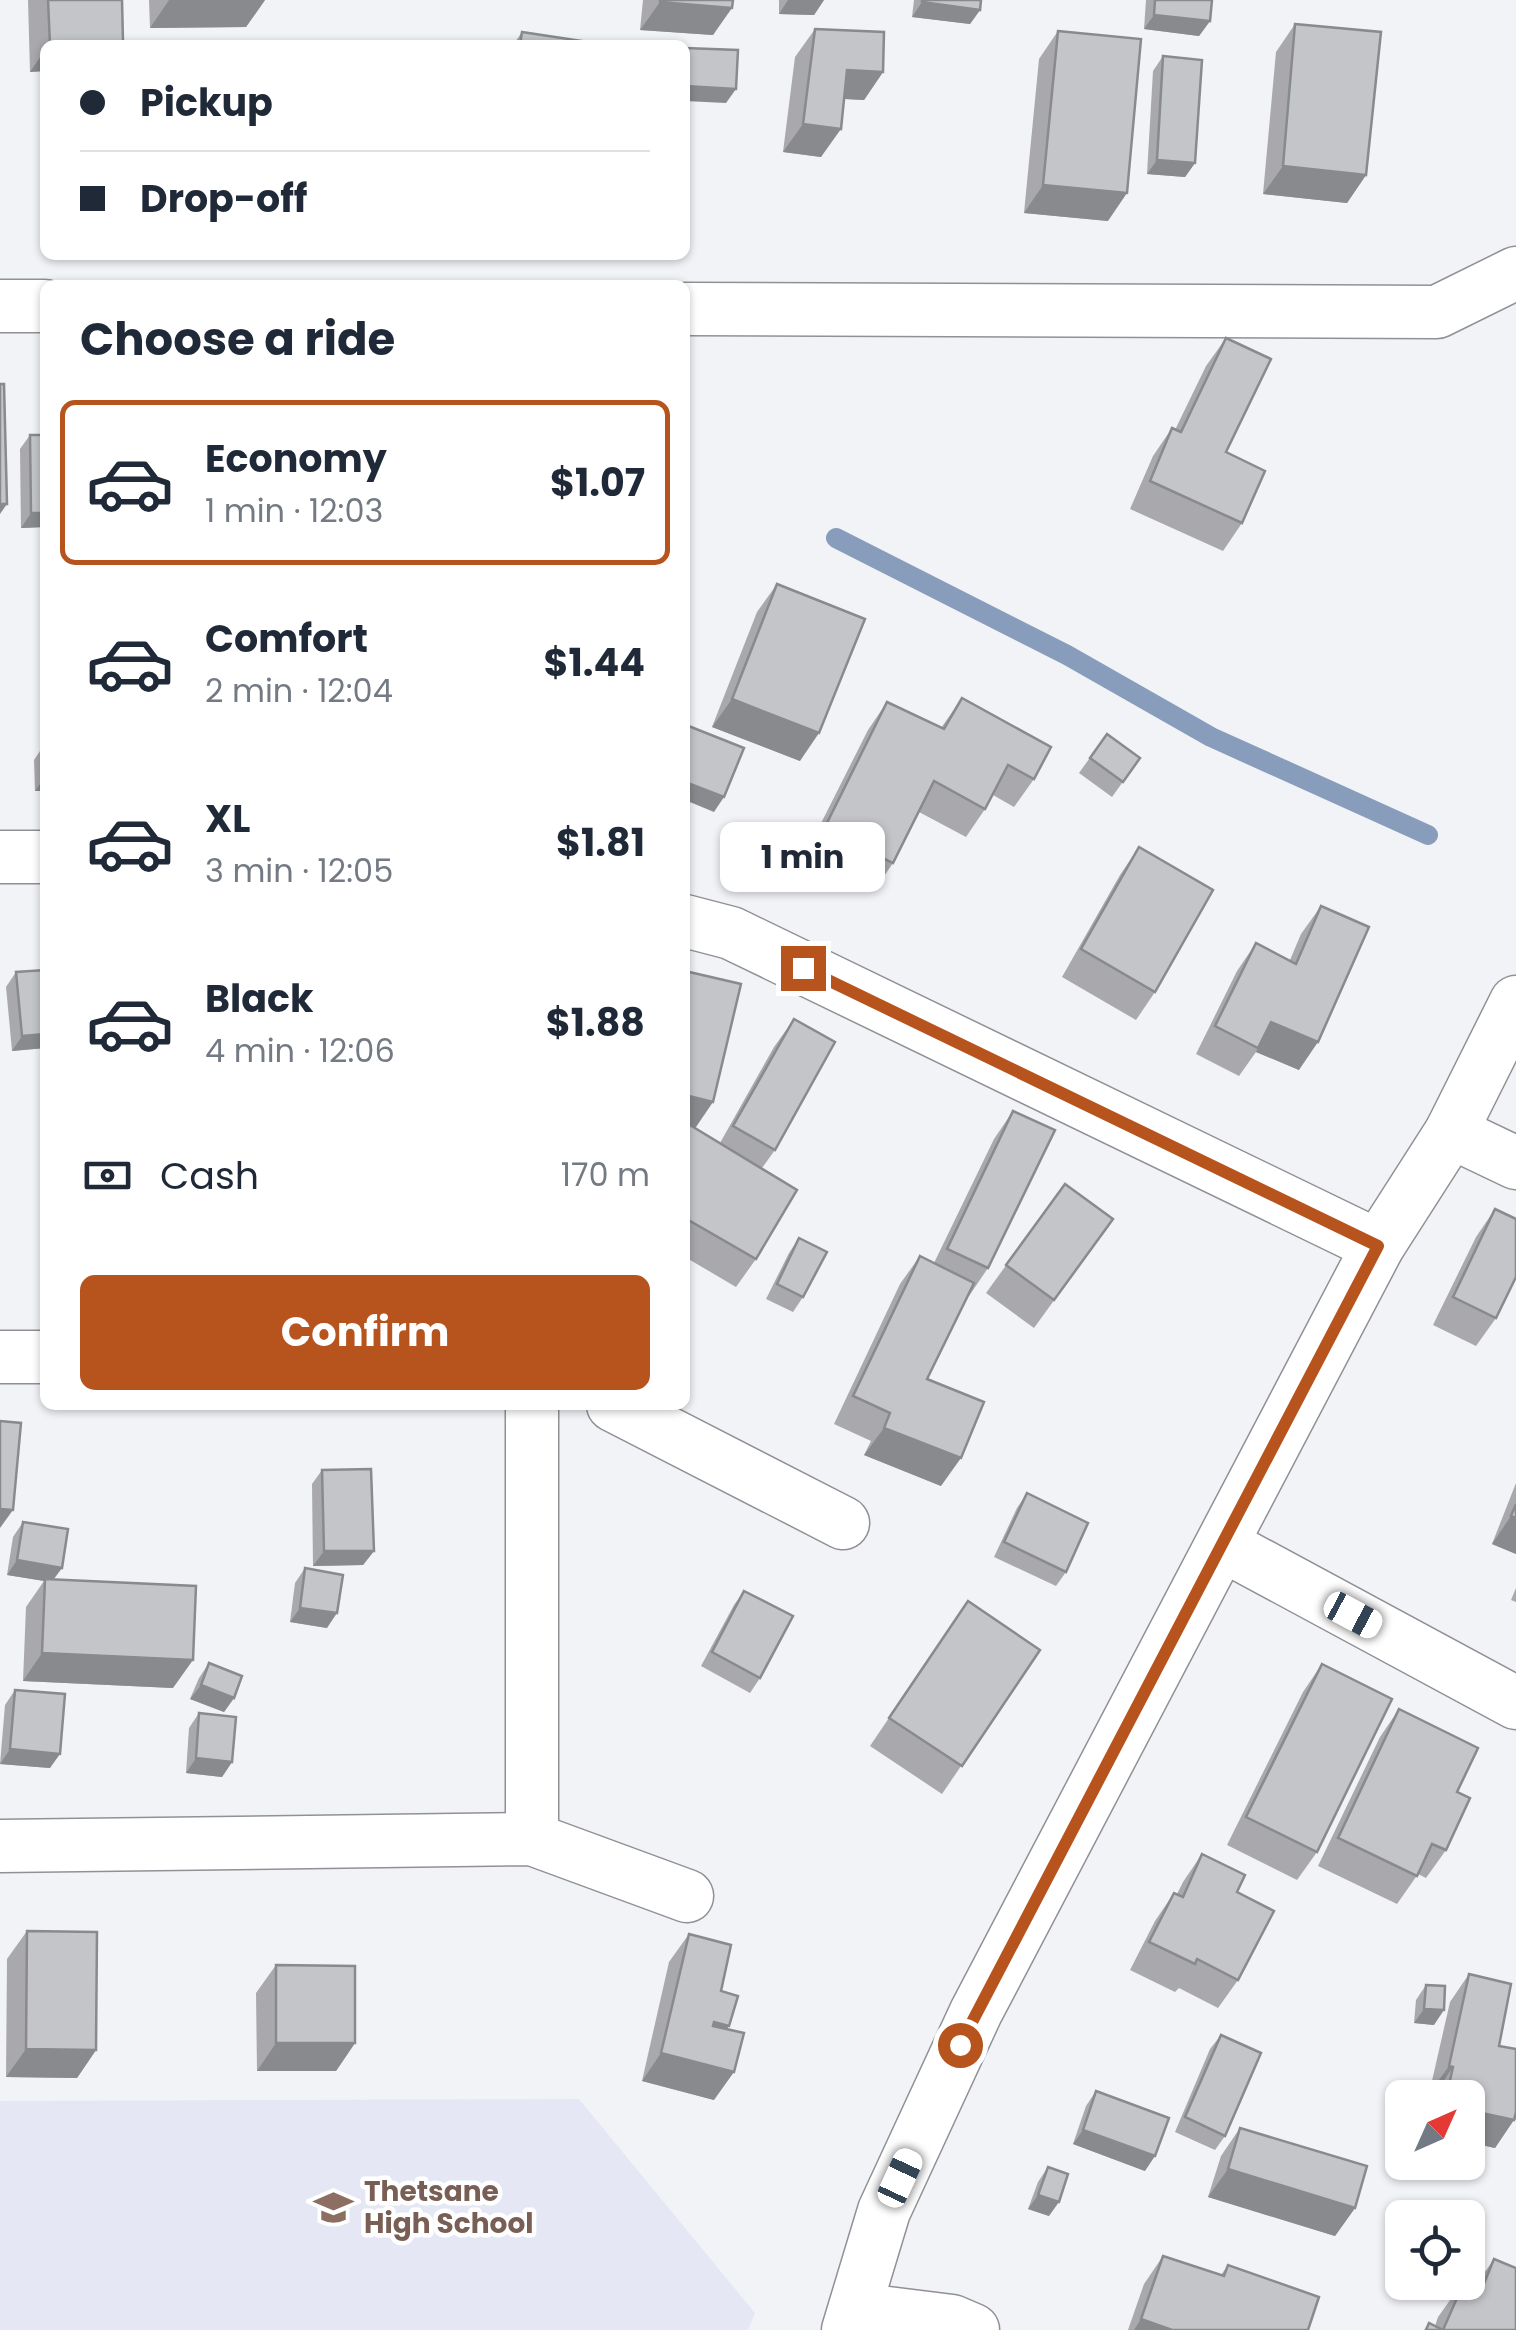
<!DOCTYPE html>
<meta charset="utf-8">
<style>
body{margin:0;font-family:Poppins,sans-serif;background:#f2f2f3;color:#1f2937;height:100vh;display:flex;flex-direction:column;font-size:38px;white-space:nowrap}
*{box-sizing:border-box;margin:0}
p{font-size:32px;color:#747a83}
.icon{flex:none;width:55px;height:55px;fill:none;stroke:currentColor;stroke-width:2;stroke-linecap:round;stroke-linejoin:round}
.map{position:relative;flex:1;overflow:hidden}
.panel{position:absolute;left:40px;top:280px;width:650px;height:1130px;display:flex;flex-direction:column;background:#fff;border-radius:15px;box-shadow:0 2px 8px #0004}
.panel>*{flex:none}
.top-card{position:absolute;left:40px;top:40px;width:650px;height:220px;border-radius:15px;box-shadow:0 2px 8px #0004;display:grid;align-content:center;height:220px;padding:0 40px;background:#fff}
.needle{width:65px;rotate:45deg}
.buttons{position:absolute;left:1385px;top:2080px;display:grid;gap:20px}
.buttons a{display:grid;place-items:center;width:100px;height:100px;border-radius:15px;background:#fff;box-shadow:0 2px 8px #0004;font-size:50px}
.end{position:absolute;width:45px;height:45px;margin:-22px;border:12px solid #b7541d;background:#fff;box-shadow:0 0 0 5px #fff}
.from{border-radius:50%}
.bubble{position:absolute;height:70px;border-radius:15px;background:#fff;box-shadow:0 2px 8px #0004;font-size:32px;font-weight:700;line-height:70px;text-align:center}
.car{position:absolute;width:30px;height:60px;margin:-30px -15px;border-radius:12px;box-shadow:0 0 8px 2px #0007;background:linear-gradient(#fff 24%,#345 0 40%,#fff 0 76%,#345 0 86%,#fff 0)}
.top-card b{display:flex;align-items:center;gap:35px;height:95px;font-size:38px}
.top-card b+b{border-top:2px solid #e0e1e3}
.top-card i{width:25px;height:25px;background:#1f2937}
ul{padding:0;list-style:none}
li{display:flex;align-items:center;gap:30px;height:165px;margin:0 20px 15px;padding:0 20px;border:5px solid transparent;border-radius:15px}
li div{flex:1}
li b{display:block;font-size:38px}
li em{font-style:normal;font-weight:700}
li.on{border-color:#b7541d}
li>.icon{width:90px;height:90px;stroke-width:1.5}
h2{padding:0 40px;font-size:45px;line-height:120px}
.pay{display:flex;align-items:center;gap:25px;height:110px;padding:0 40px;font-size:38px}
.pay p{margin-inline-start:auto}
.cta{display:flex;gap:20px;margin-top:auto;padding:20px 40px}
.cta a{flex:1;height:115px;border-radius:15px;background:#b7541d;color:#fff;font-size:40px;font-weight:700;line-height:115px;text-align:center}
.map>svg:first-child{display:block}
.built{fill:#e5e8f4}
.lines{fill:none;stroke-linecap:round;stroke-linejoin:round}
.stream{stroke:#889cbb;stroke-width:20}
.minor-casing{stroke:#909196;stroke-width:55}
.minor{stroke:#fff;stroke-width:52}
.wall{fill:#a9a9ad}
.shaded-wall{fill:#898a8d}
.building{fill:#c4c5c9;stroke:#898a8d;stroke-width:2.5}
.route{stroke:#b7541d;stroke-width:12}
.labels{text-anchor:middle;stroke-width:9;stroke-linejoin:round;paint-order:stroke}
.education-label{font-size:28px;font-weight:bold;fill:#785e54;stroke:#fff;text-anchor:start}
</style>
<div class="map">
<svg width="1516" height="2330" viewBox="0 0 1516 2330">
<rect width="100%" height="100%" fill="#f1f3f7"/>
<!-- built -->
<path class="built" d="M579,2099l176,214 -7,17h-748v-229z"/>
<g class="lines">
<!-- stream -->
<path class="stream" d="M836,538l231,117 144,82 217,98"/>
<defs>
<g id="minor">
<path d="M0,306h45"/>
<path d="M685,309l752,3 79,-39"/>
<path d="M0,857h45"/>
<path d="M685,921l46,12 647,313"/>
<path d="M1451,1132l65,31"/>
<path d="M0,1357h45"/>
<path d="M613,1405l230,118"/>
<path d="M1223,1545l293,158"/>
<path d="M532,1839v-434"/>
<path d="M0,1846l532,-7 155,57"/>
<path d="M855,2309l97,12 21,9"/>
<path d="M848,2330l36,-119 92,-199 402,-766 73,-114 65,-130"/>
</g>
</defs>
<!-- minor casing -->
<use href="#minor" class="minor-casing"/>
<!-- minor -->
<use href="#minor" class="minor"/>
</g>
<!-- wall -->
<g class="wall">
<path d="M28,0h94l-1,45h-76v26l-15,1z"/>
<path d="M149,0h116l-19,27 -96,1z"/>
<path d="M643,0h90l-20,35 -73,-5z"/>
<path d="M779,0h45l-10,15 -35,-1z"/>
<path d="M914,0h67l-1,10 -10,14 -58,-7z"/>
<path d="M1146,0h66l-2,21 -11,15 -55,-7z"/>
<path d="M1295,24l71,151 -19,28 -84,-9 13,-142z"/>
<path d="M815,29l68,43 -19,28 -20,-1 -23,58 -38,-5 12,-95z"/>
<path d="M1058,31l50,190 -84,-8 15,-154z"/>
<path d="M522,32l80,13h-89z"/>
<path d="M1163,56l32,107 -10,14 -38,-3 6,-103z"/>
<path d="M1226,338v114l16,71 -19,28 -93,-42 23,-53 19,-28 3,2 31,-64z"/>
<path d="M30,435h15v92l-24,1 -1,-79z"/>
<path d="M777,584l23,177 -88,-34 45,-115z"/>
<path d="M962,698l72,81 -20,28 -21,-12 -8,14 -19,28 -47,-25 -26,51 -19,28 -70,-34 64,-127 19,-28 54,26z"/>
<path d="M1107,734l33,24 -28,39 -33,-24z"/>
<path d="M44,745l1,46h-10l-1,-31z"/>
<path d="M1139,847l16,145 -19,28 -74,-43 58,-102z"/>
<path d="M1321,906l-22,164 -43,-18 -17,24 -43,-22 41,-83 19,-28 34,17 11,-26z"/>
<path d="M685,971l10,157 25,15 54,-96 20,-28 -19,131 -13,18 -6,91 -20,28 -51,-30z"/>
<path d="M16,972l29,76 -33,3 -6,-64z"/>
<path d="M1013,1111l-25,157 -19,28h-2l-40,83 14,107 -77,-31 7,-14 -37,-17 66,-140 20,-28 14,7 60,-124z"/>
<path d="M1065,1184l48,35 -79,109 -48,-35z"/>
<path d="M1495,1209l1,109 -20,28 -43,-21 43,-88z"/>
<path d="M799,1238l4,59 -10,15 -27,-13 23,-46z"/>
<path d="M322,1470l52,81 -11,14 -50,1 -1,-82z"/>
<path d="M1516,1483v71l-24,-10z"/>
<path d="M1027,1493l39,79 -10,14 -62,-29 23,-49z"/>
<path d="M23,1522l39,46 -8,11 119,109 -150,-7 3,-74 18,-26 -37,-6 6,-38z"/>
<path d="M305,1568l22,60 -37,-6 5,-39z"/>
<path d="M1516,1588v14l-5,-2z"/>
<path d="M744,1591l16,87 -10,15 -49,-27 33,-61z"/>
<path d="M968,1601l72,49 -98,144 -72,-48z"/>
<path d="M209,1663l25,35 -10,14 -34,-13 9,-21z"/>
<path d="M1322,1664l-5,188 -20,28 -70,-35 76,-153z"/>
<path d="M15,1690l35,78 -50,-4 5,-59z"/>
<path d="M1399,1709l58,83 -11,58 -20,28 -8,-4 -21,30 -79,-38 62,-129z"/>
<path d="M199,1713l33,49 -10,15 -36,-4 3,-45z"/>
<path d="M1202,1854l35,38 1,88 -20,28 -39,-20 -4,4 -45,-22 25,-49 19,-28 3,1 6,-12z"/>
<path d="M27,1931l69,119 -19,28 -71,-1 1,-118z"/>
<path d="M689,1934l32,57 6,38 -13,71 -72,-19 27,-119z"/>
<path d="M276,1965l79,78 -19,28h-79l-1,-78z"/>
<path d="M1469,1974l30,72 17,3v71l-2,-1 -19,29 -27,-6v-44h-35l1,-3 -5,-1 21,-92z"/>
<path d="M1426,1985l8,40 -20,-2 2,-23z"/>
<path d="M1221,2035l4,101 -10,14 -40,-18 35,-83z"/>
<path d="M1096,2091l49,80 -72,-27 13,-38z"/>
<path d="M1240,2128l115,80 -20,28 -127,-39 13,-41z"/>
<path d="M1048,2167l1,49 -21,-7 10,-27z"/>
<path d="M1163,2256l58,19 7,-10 80,65h-180l16,-46z"/>
<path d="M1494,2259l22,71h-92l5,-7 6,3 3,-9 25,-35 14,1z"/>
</g>
<!-- shaded-wall -->
<g class="shaded-wall">
<path d="M169,0h96l-19,27 -96,1z"/>
<path d="M788,0h36l-10,15 -35,-1z"/>
<path d="M660,2l72,6 -19,27 -73,-5z"/>
<path d="M922,2l58,8 -10,14 -58,-7z"/>
<path d="M1154,15l56,6 -11,15 -55,-7z"/>
<path d="M123,41l-2,4h-72l1,-1z"/>
<path d="M45,50v21l-15,1z"/>
<path d="M847,70l36,2 -19,28 -36,-2z"/>
<path d="M685,86l51,3 -10,14 -41,-2z"/>
<path d="M803,124l38,5 -20,28 -38,-5z"/>
<path d="M1157,160l38,3 -10,14 -38,-3z"/>
<path d="M1283,166l83,9 -19,28 -84,-9z"/>
<path d="M1043,185l84,8 -19,28 -84,-8z"/>
<path d="M0,504h7l-7,10z"/>
<path d="M31,513h14v14l-24,1z"/>
<path d="M732,699l87,34 -19,28 -88,-34z"/>
<path d="M45,777v14h-10z"/>
<path d="M685,782l39,15 -10,15 -29,-12z"/>
<path d="M1271,1022l47,20 -19,28 -43,-18z"/>
<path d="M45,1034v14l-33,3 10,-15z"/>
<path d="M685,1095l28,7 -19,28 -9,-2z"/>
<path d="M884,1428l77,30 -20,28 -77,-31z"/>
<path d="M0,1509l13,1 -13,18z"/>
<path d="M1511,1516l5,2v36l-24,-10z"/>
<path d="M324,1551h50l-11,14 -50,1z"/>
<path d="M17,1560l45,8 -11,14 -44,-7z"/>
<path d="M300,1608l37,5 -10,15 -37,-6z"/>
<path d="M42,1653l151,7 -20,28 -150,-7z"/>
<path d="M201,1685l33,13 -10,14 -34,-13z"/>
<path d="M10,1749l50,5 -10,14 -50,-4z"/>
<path d="M196,1758l36,4 -10,15 -36,-4z"/>
<path d="M1424,2009l20,1 -10,15 -20,-2z"/>
<path d="M714,2022l15,4 -19,28z"/>
<path d="M276,2043h79l-19,28h-79z"/>
<path d="M26,2049l70,1 -19,28 -71,-1z"/>
<path d="M661,2053l73,19 -20,28 -72,-19z"/>
<path d="M1449,2066l4,1 -19,28 -5,-1z"/>
<path d="M1468,2110l46,10 -19,28 -27,-6z"/>
<path d="M1083,2130l72,26 -10,15 -72,-27z"/>
<path d="M1228,2169l127,39 -20,28 -127,-39z"/>
<path d="M1038,2195l21,7 -10,14 -21,-7z"/>
<path d="M1141,2319l31,11h-38z"/>
</g>
<!-- building -->
<g class="building">
<path d="M48,0h74l1,41 -73,3z"/>
<path d="M660,0h73l-1,8 -72,-6z"/>
<path d="M922,0h59l-1,10 -58,-8z"/>
<path d="M1155,0h57l-2,21 -56,-6z"/>
<path d="M1295,24l86,8 -15,143 -83,-9z"/>
<path d="M815,29l69,3 -1,40 -36,-2 -6,59 -38,-5z"/>
<path d="M1058,31l83,8 -14,154 -84,-8z"/>
<path d="M522,32l80,12v1h-82z"/>
<path d="M685,48l53,2 -2,39 -51,-3z"/>
<path d="M1163,56l39,4 -7,103 -38,-3z"/>
<path d="M1226,338l45,21 -45,93 39,19 -23,52 -92,-42 22,-53 9,4z"/>
<path d="M0,384h4l3,120h-7z"/>
<path d="M30,435h15v78h-14z"/>
<path d="M777,584l88,35 -46,114 -87,-34z"/>
<path d="M962,698l89,49 -17,32 -26,-14 -23,44 -51,-28 -41,82 -69,-34 63,-127 57,27z"/>
<path d="M686,725l58,23 -20,49 -39,-15z"/>
<path d="M1107,734l33,24 -17,24 -33,-24z"/>
<path d="M1139,847l74,43 -58,102 -74,-43z"/>
<path d="M1321,906l48,21 -51,115 -47,-20 -13,26 -43,-22 41,-83 40,21z"/>
<path d="M45,970v64l-23,2 -6,-64z"/>
<path d="M685,971l56,13 -28,118 -28,-7z"/>
<path d="M794,1019l41,23 -60,108 -42,-24z"/>
<path d="M1013,1111l42,19 -67,138 -41,-19z"/>
<path d="M685,1122l112,68 -41,69 -71,-41z"/>
<path d="M1065,1184l48,35 -59,81 -48,-35z"/>
<path d="M1495,1209l21,10v58l-20,41 -43,-21z"/>
<path d="M799,1238l28,14 -24,45 -26,-13z"/>
<path d="M920,1256l54,27 -47,96 57,23 -23,56 -77,-30 6,-15 -37,-17z"/>
<path d="M0,1421l21,2 -8,87 -13,-1z"/>
<path d="M371,1469l3,82h-50l-2,-81z"/>
<path d="M1027,1493l61,30 -22,49 -62,-30z"/>
<path d="M1516,1504v14l-5,-2z"/>
<path d="M23,1522l45,7 -6,39 -45,-8z"/>
<path d="M305,1568l38,7 -6,38 -37,-5z"/>
<path d="M45,1579l151,7 -3,74 -151,-7z"/>
<path d="M744,1591l49,25 -33,62 -48,-26z"/>
<path d="M968,1601l72,49 -78,116 -73,-48z"/>
<path d="M209,1663l33,13 -8,22 -33,-13z"/>
<path d="M1322,1664l70,35 -75,153 -71,-35z"/>
<path d="M15,1690l50,4 -5,60 -50,-5z"/>
<path d="M1399,1709l79,39 -21,44 13,6 -24,52 -14,-6 -15,32 -79,-38z"/>
<path d="M199,1713l37,4 -4,45 -36,-4z"/>
<path d="M1202,1854l43,21 -8,17 37,19 -36,69 -41,-21 -2,5 -46,-22 25,-49 9,4z"/>
<path d="M27,1931l70,1 -1,118 -70,-1z"/>
<path d="M689,1934l42,11 -10,46 17,5 -9,30 -15,-4 -1,4 31,7 -10,39 -73,-19z"/>
<path d="M276,1965l79,1v77h-79z"/>
<path d="M1469,1974l42,10 -12,62 17,3v63l-2,8 -46,-10v-12h-22l7,-31 -4,-1z"/>
<path d="M1426,1985l19,1 -1,24 -20,-1z"/>
<path d="M1221,2035l40,18 -36,83 -40,-19z"/>
<path d="M1096,2091l73,27 -14,38 -72,-26z"/>
<path d="M1240,2128l127,38 -12,42 -127,-39z"/>
<path d="M1048,2167l20,7 -9,28 -21,-7z"/>
<path d="M1163,2256l61,20 4,-11 91,32 -11,33h-136l-31,-11z"/>
<path d="M1494,2259l22,9v62h-90l3,-7 14,7 21,-48h4v-4l15,8z"/>
</g>
<g class="lines">
<!-- route -->
<path class="route" d="M803,968l575,278 -418,799"/>
</g>
<!-- icons -->
<defs>
<symbol id="school-bare" viewBox="-9 -9 18 18"><path d="M0-5L7-2L0 1L-7-2ZM-4 1L0 2.5L4 1V4Q0 6-4 4Z" fill="#8d6e63" stroke="#fff" stroke-width="2.5" paint-order="stroke"/></symbol>
</defs>
<g fill-rule="evenodd">
<use href="#school-bare" x="306" y="2180" width="55" height="55"/>
</g>
<g class="labels">
<!-- education labels -->
<g class="education-label">
<text x="364" y="2201">Thetsane<tspan x="364" dy="32">High School</tspan></text>
</g>
</g>
</svg>
<div class="buttons">
<a><svg class="needle" viewBox="-14 -14 28 28"><path d="M0-13l5 13h-10z" fill="#e53935"/><path d="M0 13l5-13h-10z" fill="#747a83"/></svg></a>
<a><svg class="icon" aria-label="locate" viewBox="0 0 24 24"><circle cx="12" cy="12" r="6"/><path d="M12 2v4M12 18v4M2 12h4M18 12h4"/></svg></a>
</div>
<i class="end from" style="left:960px;top:2045px"></i>
<i class="end" style="left:803px;top:968px"></i>
<div class="bubble" style="left:720px;top:822px;width:165px">1 min</div>
<i class="car" style="left:1353px;top:1615px;rotate:118deg"></i>
<i class="car" style="left:900px;top:2178px;rotate:25deg"></i>
<div class="top-card">
<b><i class="from"></i>Pickup</b>
<b><i></i>Drop-off</b>
</div>
<section class="panel">
<h2>Choose a ride</h2>
<ul>
<li class="on"><svg class="icon" aria-label="car" viewBox="0 0 24 24"><path d="M5 17H2v-5l4-1 3-4h7l3 4 3 1v5h-3M9 17h6M6 11h13"/><circle cx="7" cy="17" r="2"/><circle cx="17" cy="17" r="2"/></svg><div><b>Economy</b><p>1 min · 12:03</p></div><em>$1.07</em></li>
<li><svg class="icon" aria-label="car" viewBox="0 0 24 24"><path d="M5 17H2v-5l4-1 3-4h7l3 4 3 1v5h-3M9 17h6M6 11h13"/><circle cx="7" cy="17" r="2"/><circle cx="17" cy="17" r="2"/></svg><div><b>Comfort</b><p>2 min · 12:04</p></div><em>$1.44</em></li>
<li><svg class="icon" aria-label="car" viewBox="0 0 24 24"><path d="M5 17H2v-5l4-1 3-4h7l3 4 3 1v5h-3M9 17h6M6 11h13"/><circle cx="7" cy="17" r="2"/><circle cx="17" cy="17" r="2"/></svg><div><b>XL</b><p>3 min · 12:05</p></div><em>$1.81</em></li>
<li><svg class="icon" aria-label="car" viewBox="0 0 24 24"><path d="M5 17H2v-5l4-1 3-4h7l3 4 3 1v5h-3M9 17h6M6 11h13"/><circle cx="7" cy="17" r="2"/><circle cx="17" cy="17" r="2"/></svg><div><b>Black</b><p>4 min · 12:06</p></div><em>$1.88</em></li>
</ul>
<div class="pay"><svg class="icon" aria-label="cash" viewBox="0 0 24 24"><path d="M3 7h18v10H3z"/><circle cx="12" cy="12" r="2"/></svg>Cash<p>170 m</p></div>
<div class="cta"><a>Confirm</a></div>
</section>
</div>
